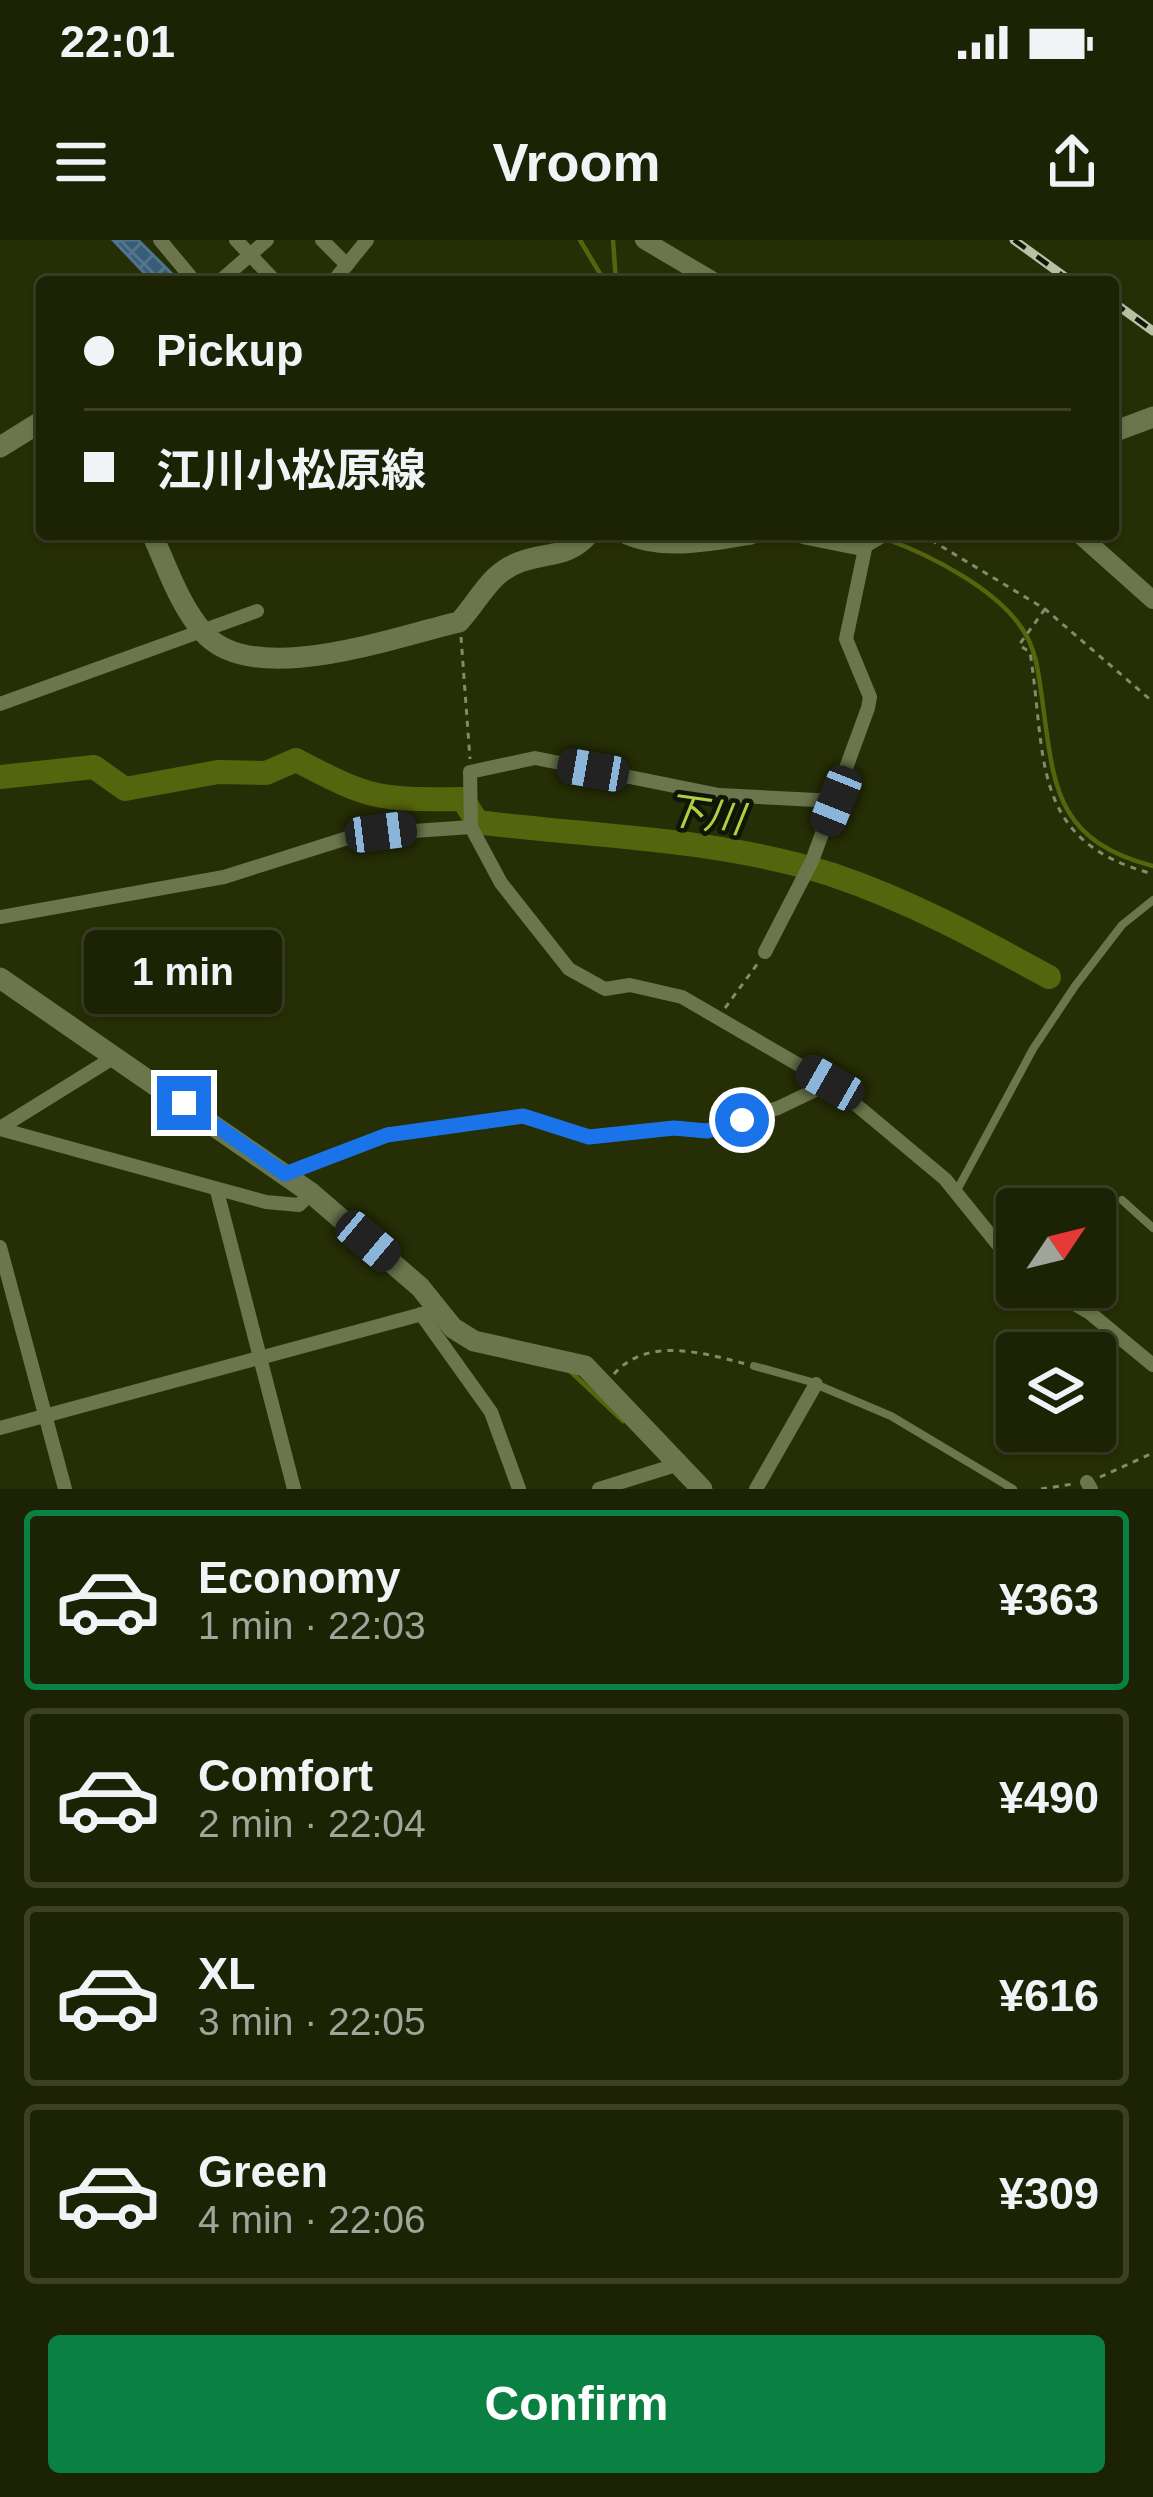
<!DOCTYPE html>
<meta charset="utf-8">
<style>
body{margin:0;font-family:Arial,"Noto Sans JP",sans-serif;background:#292f13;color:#f1f3f6;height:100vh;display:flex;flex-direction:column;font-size:45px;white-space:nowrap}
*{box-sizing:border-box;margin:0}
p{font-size:39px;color:#a0a49a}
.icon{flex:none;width:66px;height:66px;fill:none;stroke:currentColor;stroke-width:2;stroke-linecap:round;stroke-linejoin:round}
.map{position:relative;height:1249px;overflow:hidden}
.panel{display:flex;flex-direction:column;background:#1c2204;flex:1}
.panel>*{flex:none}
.guide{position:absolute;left:36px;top:36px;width:1083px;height:264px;border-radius:12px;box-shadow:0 3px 9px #0004,0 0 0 3px #3a3f26;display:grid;align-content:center;height:264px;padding:0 48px;background:#1c2204}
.needle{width:78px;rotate:55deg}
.controls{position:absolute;left:996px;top:948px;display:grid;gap:24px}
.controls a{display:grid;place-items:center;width:120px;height:120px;border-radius:12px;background:#1c2204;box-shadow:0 3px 9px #0004,0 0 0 3px #3a3f26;font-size:60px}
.end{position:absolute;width:54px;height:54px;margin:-27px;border:15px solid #1a73e8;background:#fff;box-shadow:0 0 0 6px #fff}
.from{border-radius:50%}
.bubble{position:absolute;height:84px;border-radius:12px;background:#1c2204;box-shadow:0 3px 9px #0004,0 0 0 3px #3a3f26;font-size:39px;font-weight:700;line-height:84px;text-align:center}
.car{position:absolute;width:36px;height:72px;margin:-36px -18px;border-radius:15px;box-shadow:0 0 9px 3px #0007;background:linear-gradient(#222 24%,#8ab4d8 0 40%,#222 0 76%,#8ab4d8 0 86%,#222 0)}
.guide b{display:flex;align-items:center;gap:42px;height:114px;font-size:45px}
.guide b+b{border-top:3px solid #3a3f26}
.guide i{width:30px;height:30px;background:#f1f3f6}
ul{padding:21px 0 0;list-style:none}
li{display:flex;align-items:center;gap:36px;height:180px;margin:0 24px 18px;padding:0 24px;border:6px solid #3a3f26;border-radius:12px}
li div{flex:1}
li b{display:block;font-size:45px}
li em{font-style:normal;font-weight:700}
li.on{border-color:#0b8043}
li>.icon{width:108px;height:108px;stroke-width:1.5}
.action{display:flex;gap:24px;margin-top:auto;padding:24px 48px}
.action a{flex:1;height:138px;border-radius:12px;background:#0b8043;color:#fff;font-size:48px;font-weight:700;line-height:138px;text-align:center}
.status{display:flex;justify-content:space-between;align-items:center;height:84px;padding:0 60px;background:#1c2204;direction:ltr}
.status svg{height:33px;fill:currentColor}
header{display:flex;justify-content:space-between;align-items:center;height:156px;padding:0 48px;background:#1c2204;font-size:54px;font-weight:700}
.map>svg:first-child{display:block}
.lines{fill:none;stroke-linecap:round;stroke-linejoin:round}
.stream{stroke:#54650d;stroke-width:4.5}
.river{stroke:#54650d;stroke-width:24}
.building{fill:url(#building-cross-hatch);stroke:#4e7490;stroke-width:3}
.path{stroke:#848b6b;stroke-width:3;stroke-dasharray:6 6;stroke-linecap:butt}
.service{stroke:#6b764d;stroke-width:8}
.minor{stroke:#6b764d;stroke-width:14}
.tertiary{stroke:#6b764d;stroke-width:18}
.secondary{stroke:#6b764d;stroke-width:21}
.rail-casing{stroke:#b9c0a4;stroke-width:9}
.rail{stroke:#111505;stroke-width:4.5;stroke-dasharray:14;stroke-linecap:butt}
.route{stroke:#1a73e8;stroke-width:15}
.labels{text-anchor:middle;stroke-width:9;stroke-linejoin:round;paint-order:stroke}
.water-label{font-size:39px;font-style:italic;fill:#b0cf43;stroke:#111505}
</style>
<div class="status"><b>22:01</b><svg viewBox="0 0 49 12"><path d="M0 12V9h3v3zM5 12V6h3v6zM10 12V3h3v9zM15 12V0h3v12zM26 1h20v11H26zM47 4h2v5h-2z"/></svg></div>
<header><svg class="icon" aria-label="menu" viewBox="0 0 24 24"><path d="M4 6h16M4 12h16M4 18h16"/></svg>Vroom<svg class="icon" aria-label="share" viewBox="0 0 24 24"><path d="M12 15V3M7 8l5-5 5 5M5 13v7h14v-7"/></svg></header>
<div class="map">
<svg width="1153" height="1249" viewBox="0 0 1153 1249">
<defs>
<pattern id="building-cross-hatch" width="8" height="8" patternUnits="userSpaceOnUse" patternTransform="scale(3)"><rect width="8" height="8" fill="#375d78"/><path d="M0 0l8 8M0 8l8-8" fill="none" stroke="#54758b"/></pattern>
</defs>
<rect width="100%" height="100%" fill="#262e05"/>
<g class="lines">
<!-- stream -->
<g class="stream">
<path d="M580,0l25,42"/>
<path d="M613,0l3,42"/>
<path d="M886,299c44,16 111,50 137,91 12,18 15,39 18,61 13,91 10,148 112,175"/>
<path d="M570,1131l53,50"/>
</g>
<!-- river -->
<path class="river" d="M0,537l94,-10 31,22 93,-17 48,1 30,-13c74,39 82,40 167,39l14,23c117,15 243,16 356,53 77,26 145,63 216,102"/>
</g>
<!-- building -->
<path class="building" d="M113,0h25l42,42h-27z"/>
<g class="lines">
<!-- path -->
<g class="path">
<path d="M921,294l124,75 108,93"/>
<path d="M1045,369l-26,36 11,7c17,107 -1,189 123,222"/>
<path d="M461,397l9,122"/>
<path d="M725,768l33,-45"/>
<path d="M614,1134c33,-38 90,-21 132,-10"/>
<path d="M1100,1237l53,-24"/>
<path d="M1041,1249l32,-5"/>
</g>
<!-- service -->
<g class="service">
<path d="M955,954l78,-145 42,-63 47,-61 31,-25"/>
<path d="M1122,960l31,28"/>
<path d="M754,1126l54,15 83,35 122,73"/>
</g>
<!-- minor -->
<g class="minor">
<path d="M160,0l35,42"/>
<path d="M236,0l40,42"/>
<path d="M322,0l25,25"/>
<path d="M219,42l48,-42"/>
<path d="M333,42l34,-42"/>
<path d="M0,464l257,-93"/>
<path d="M836,561l-117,-6 -184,-37 -65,14 1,55 30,56 68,86 36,20 25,-4 52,12 148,86 115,96 72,89"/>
<path d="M0,677l224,-40 133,-42 114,-8"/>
<path d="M765,712l47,-91 56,-153 2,-11 -24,-58 20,-95"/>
<path d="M0,888l116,-72"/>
<path d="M0,889l266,73 33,3 12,-12"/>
<path d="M285,934l102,-39 136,-19 66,21 85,-9 33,3 71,-23 52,-25"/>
<path d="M217,951l77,298"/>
<path d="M0,1007l65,242"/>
<path d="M1046,1047l44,26 63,52"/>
<path d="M421,1074l70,98 28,77"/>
<path d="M0,1188l437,-118"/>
<path d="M1087,1242l4,7"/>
<path d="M599,1249l80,-25"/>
<path d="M756,1249l60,-105"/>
</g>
<!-- tertiary -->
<g class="tertiary">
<path d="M644,0l71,42"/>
<path d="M1079,294l74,66"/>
</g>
<!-- secondary -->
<g class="secondary">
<path d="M1113,192l40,-15"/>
<path d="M0,207l42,-26"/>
<path d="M152,294c15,33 27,70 51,98 49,58 193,4 256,-10 20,-21 31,-50 61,-60 27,-10 48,-4 69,-28"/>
<path d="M627,294c39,17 83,6 124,0"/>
<path d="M805,294l55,11 19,-11"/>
<path d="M0,738l311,215 109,94 33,41 21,13 111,25 117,123"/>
</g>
<defs>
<g id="rail">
<path d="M1014,0l58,42"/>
<path d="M1113,62l40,29"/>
</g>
</defs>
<!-- rail casing -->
<use href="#rail" class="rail-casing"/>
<!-- rail -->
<use href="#rail" class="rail"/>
</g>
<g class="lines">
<!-- route -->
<path class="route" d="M184,863l101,71 102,-39 136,-19 66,21 85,-9 33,3 35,-11"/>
</g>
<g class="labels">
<!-- water labels -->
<g class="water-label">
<text transform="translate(705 574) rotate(8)" y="14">下川</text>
</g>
</g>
</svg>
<div class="controls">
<a><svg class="needle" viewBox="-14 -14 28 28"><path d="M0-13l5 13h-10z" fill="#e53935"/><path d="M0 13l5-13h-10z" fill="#a0a49a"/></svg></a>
<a><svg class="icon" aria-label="layers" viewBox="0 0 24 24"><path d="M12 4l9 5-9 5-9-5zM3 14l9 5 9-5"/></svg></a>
</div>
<i class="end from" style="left:742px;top:880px"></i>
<i class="end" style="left:184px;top:863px"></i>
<div class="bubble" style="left:84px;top:690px;width:198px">1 min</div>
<i class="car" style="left:593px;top:530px;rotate:280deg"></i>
<i class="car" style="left:836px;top:561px;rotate:202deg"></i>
<i class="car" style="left:381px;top:592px;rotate:83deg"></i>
<i class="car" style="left:830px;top:843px;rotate:300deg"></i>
<i class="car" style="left:368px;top:1001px;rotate:130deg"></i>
<div class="guide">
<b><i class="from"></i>Pickup</b>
<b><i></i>江川小松原線</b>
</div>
</div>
<section class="panel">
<ul>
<li class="on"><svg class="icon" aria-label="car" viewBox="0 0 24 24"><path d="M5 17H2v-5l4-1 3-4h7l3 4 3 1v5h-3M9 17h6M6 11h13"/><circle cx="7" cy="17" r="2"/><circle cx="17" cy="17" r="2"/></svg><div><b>Economy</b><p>1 min · 22:03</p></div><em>¥363</em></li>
<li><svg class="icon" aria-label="car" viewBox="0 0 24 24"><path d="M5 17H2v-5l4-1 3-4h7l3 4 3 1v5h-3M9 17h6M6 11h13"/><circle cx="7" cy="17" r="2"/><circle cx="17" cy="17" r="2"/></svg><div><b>Comfort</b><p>2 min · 22:04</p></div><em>¥490</em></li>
<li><svg class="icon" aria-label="car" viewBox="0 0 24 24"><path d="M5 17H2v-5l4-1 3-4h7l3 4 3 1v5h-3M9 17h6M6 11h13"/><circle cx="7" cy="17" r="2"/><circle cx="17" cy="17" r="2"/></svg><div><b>XL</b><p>3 min · 22:05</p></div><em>¥616</em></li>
<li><svg class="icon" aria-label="car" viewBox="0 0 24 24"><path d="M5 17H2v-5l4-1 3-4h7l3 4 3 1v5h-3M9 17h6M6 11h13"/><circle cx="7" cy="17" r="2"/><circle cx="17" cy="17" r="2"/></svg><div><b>Green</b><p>4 min · 22:06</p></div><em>¥309</em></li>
</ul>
<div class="action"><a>Confirm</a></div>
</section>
